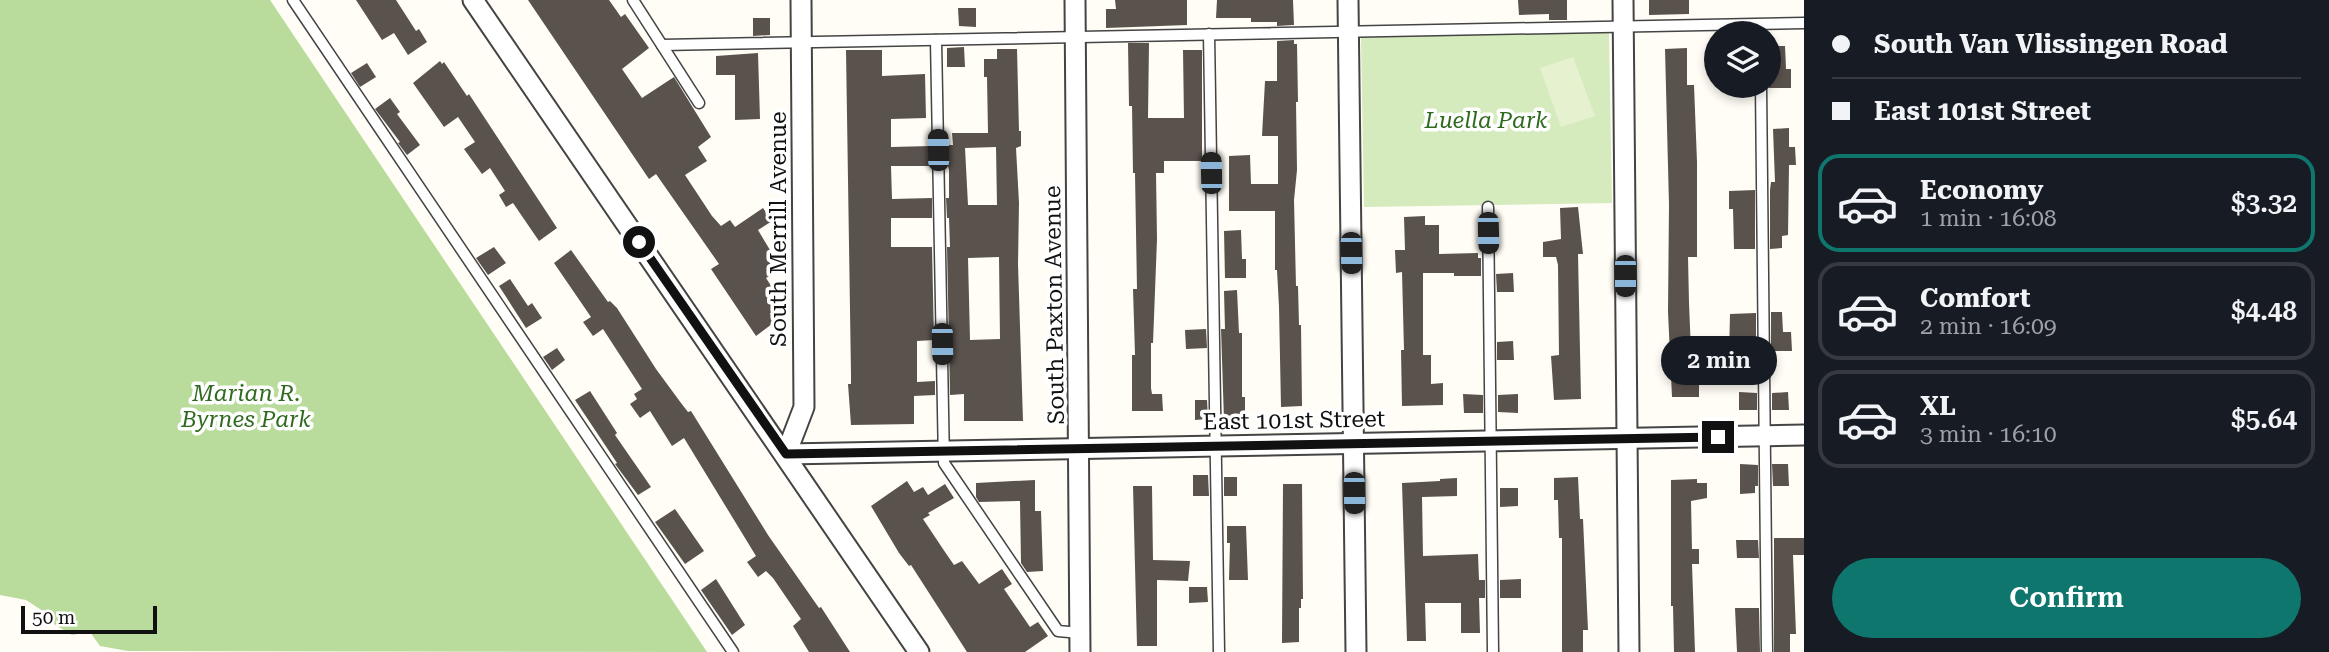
<!DOCTYPE html>
<meta charset="utf-8">
<style>
body{margin:0;font-family:"Roboto Serif",serif;background:#242831;color:#f1f3f6;height:100vh;display:flex;flex-direction:column;font-size:26px;white-space:nowrap}
*{box-sizing:border-box;margin:0}
p{font-size:23px;color:#9ea1a6}
.icon{flex:none;width:38px;height:38px;fill:none;stroke:currentColor;stroke-width:2;stroke-linecap:round;stroke-linejoin:round}
.map{position:relative;flex:1;overflow:hidden}
.panel{display:flex;flex-direction:column;background:#171b24;width:525px}
.panel>*{flex:none}
.top-card{display:grid;align-content:center;height:154px;padding:0 28px;background:#171b24}
.fabs{position:absolute;left:1704px;top:21px;display:grid;gap:14px}
.fabs a{display:grid;place-items:center;width:77px;height:77px;border-radius:50%;background:#171b24;box-shadow:0 4px 10px #0003;font-size:35px}
.scale{position:absolute;left:21px;bottom:18px;width:136px;box-sizing:border-box;padding-left:7px;border:4px solid #111;border-top:0;font-size:19px;line-height:24px;white-space:nowrap;color:#111;-webkit-text-stroke:5px #fff;paint-order:stroke}
.end{position:absolute;width:32px;height:32px;margin:-16px;border:9px solid #111;background:#fff;box-shadow:0 0 0 4px #fff}
.from{border-radius:50%}
.bubble{position:absolute;height:49px;border-radius:24px;background:#171b24;box-shadow:0 4px 10px #0003;font-size:23px;font-weight:600;line-height:49px;text-align:center}
.car{position:absolute;width:21px;height:42px;margin:-21px -10px;border-radius:9px;box-shadow:0 0 5px 2px #0007;background:linear-gradient(#222 24%,#8ab4d8 0 40%,#222 0 76%,#8ab4d8 0 86%,#222 0)}
.top-card b{display:flex;align-items:center;gap:24px;height:66px;font-size:26px}
.top-card b+b{border-top:2px solid #363941}
.top-card i{width:18px;height:18px;background:#f1f3f6}
ul{padding:0;list-style:none}
li{display:flex;align-items:center;gap:21px;height:98px;margin:0 14px 10px;padding:0 14px;border:4px solid #363941;border-radius:21px}
li div{flex:1}
li b{display:block;font-size:26px}
li em{font-style:normal;font-weight:600}
li.selected{border-color:#0f766e}
li>.icon{width:63px;height:63px;stroke-width:1.5}
.button{display:flex;gap:14px;margin-top:auto;padding:14px 28px}
.button a{flex:1;height:80px;border-radius:42px;background:#0f766e;color:#fff;font-size:28px;font-weight:600;line-height:80px;text-align:center}
main{display:flex;flex:1;min-height:0}
.map>svg:first-child{display:block}
.green{fill:#d5ebbd}
.forest{fill:#b9dc9c}
.pitch{fill:#e6f2cf}
.building{fill:#5a524d;fill-rule:evenodd}
.lines{fill:none;stroke-linecap:round;stroke-linejoin:round}
.lane-casing{stroke:#444;stroke-width:13}
.street-casing{stroke:#444;stroke-width:23}
.lane{stroke:#fff;stroke-width:10}
.street{stroke:#fff;stroke-width:19}
.route{stroke:#111;stroke-width:9}
.labels{text-anchor:middle;stroke-width:7;stroke-linejoin:round;paint-order:stroke}
.park-label{font-size:23px;font-style:italic;fill:#2f6b1f;stroke:#fff}
.street-label{font-size:23px;fill:#111;stroke:#fff}
</style>
<main>
<div class="map">
<svg width="1804" height="652" viewBox="0 0 1804 652">
<rect width="100%" height="100%" fill="#fffdf5"/>
<!-- green -->
<path class="green" d="M1609,33l3,170 -248,4 -3,-171z"/>
<!-- forest -->
<path class="forest" d="M0,0h270l437,652 -579,-1 -28,-5 -10,-14 -18,3 -18,-11 -5,-9 -23,-15 -26,-5z"/>
<!-- pitch -->
<path class="pitch" d="M1573,57l22,59 -34,11 -21,-59z"/>
<!-- building -->
<g class="building">
<path d="M356,0h40l20,31 3,-2 8,13 -19,13 -14,-22 -12,7z"/>
<path d="M528,0h81l12,17 4,-3 24,34 -27,21 20,29 32,-21 37,60 -13,10 9,14 -22,14 27,41 9,10 9,-6 5,7 28,-19 9,13 -14,9 15,25 -6,4 9,13 -10,6 9,14v17l-5,5 6,7 -20,15 -45,-67 8,-5 -63,-90 -7,5z"/>
<path d="M1115,0h72v25l-81,3v-19h10z"/>
<path d="M1217,0h76l1,25 -17,1v-4h-26v-4h-35z"/>
<path d="M1518,0h49v20h-18v-6l-30,1z"/>
<path d="M1649,0h40v14l-40,1z"/>
<path d="M958,8h18v19l-17,-1z"/>
<path d="M753,18h17v17l-17,1z"/>
<path d="M1294,40v4h3l1,58h-2l1,68 -3,30 2,86h2l1,39h2l1,81 -21,1 -2,-100 -2,-37h-2v-59h-46v-55l21,-1 1,29h27v-48h-16l3,-55h12v-40z"/>
<path d="M1128,43h21l-1,75h36l-1,-68h19v111h-38v12h-8l1,66 -4,104h-2v45l1,6h10l1,17h-31v-56h3l-2,-66h4l-2,-116h-2l-1,-67h-3z"/>
<path d="M1769,46h16l1,23h5v19h-22z"/>
<path d="M964,47l1,20h-18v-19z"/>
<path d="M1687,48v37h7l3,77v95h-9l1,46 3,73h7v21h-27l-4,-85 1,-107 -4,-156z"/>
<path d="M997,49h20l2,82h2v15l-5,2 3,55 -1,61 5,157h-59v-27l-14,1 -3,-148h3l-1,-29h-2l-1,-20h3v-28l-1,-4h-2l-1,-21h8l-1,-12h36l-1,-56h-3v-18h13zM996,147l1,58h-29l-3,-57zM999,257l1,82 -30,1 -2,-82z"/>
<path d="M846,50h36v26l43,-2 1,44 -35,1v28l40,-1v20h-40l1,33 40,-1v20h-41v29h41l2,93 -17,1v41l18,-1v14l-21,1v28l-63,1 -3,-41h3v-10z"/>
<path d="M758,53l2,66 -25,1v-45h-19v-19z"/>
<path d="M440,61l2,3 2,-2 23,34 2,-2 88,134 -18,13 -26,-38 -7,4 -7,-12 6,-4 -15,-23 -8,6 -18,-25 11,-7 -17,-25 -14,10 -31,-44z"/>
<path d="M367,63l9,14 -16,10 -9,-14z"/>
<path d="M390,98l10,14 -3,2 23,31 -13,10 -9,-12 2,-1 -25,-33z"/>
<path d="M1789,128v19h6l1,18h-7l-1,70 -6,1v12l-12,1v-59l1,-8h4l-2,-53z"/>
<path d="M1755,190v59h-21l-1,-40h-4v-18z"/>
<path d="M1578,207l5,47h-5l3,145 -27,1 -3,-44 8,-1 -1,-90 -2,-8h-13v-15l18,-3 -1,-31z"/>
<path d="M1425,216v9h14v29l39,-1v5h3v18h-27v-3h-31v82h8v29l12,-1v22l-41,1 -1,-56h3l-2,-78 -6,1 -1,-23h10l-1,-33z"/>
<path d="M1241,230l1,29h4v19h-21l-1,-47z"/>
<path d="M494,247l12,16 -18,12 -12,-17z"/>
<path d="M571,250l37,52 2,-1 7,7 39,61 25,34 7,9 3,-1 77,124 51,73 2,-1 29,45h-41l-16,-26 8,-7 -28,-41 -7,-7 -8,6 -11,-15 9,-6 -72,-118 -12,8 -22,-35 -10,7 -10,-14 7,-5 -3,-5 8,-5 -39,-60 -10,7 -10,-14 8,-5 -37,-54z"/>
<path d="M1513,273l1,19h-17l-1,-18z"/>
<path d="M510,279l18,27 4,-3 10,15 -16,10 -27,-42z"/>
<path d="M1237,290l2,43h3v64h3v23h-21l-3,-91h4l-1,-38z"/>
<path d="M1771,312h11l1,20h8l1,19h-21z"/>
<path d="M1756,313v39h-6v4l-21,1 1,-43z"/>
<path d="M1206,329l1,19 -21,1 -1,-19z"/>
<path d="M1513,341l1,19h-17v-18z"/>
<path d="M557,348l8,12 -13,10 -9,-13z"/>
<path d="M590,391l27,42 -2,2 36,52 -13,8 -23,-31 2,-1 -42,-63z"/>
<path d="M1739,392l18,1v17h-18z"/>
<path d="M1788,392l1,18h-17v-17z"/>
<path d="M1463,394l20,1v18h-19z"/>
<path d="M1518,394v19l-20,-1v-17z"/>
<path d="M1195,400h12l1,19 -13,1z"/>
<path d="M1740,464l18,1v21h-3v7l-15,1z"/>
<path d="M1772,464h16l1,22h-16z"/>
<path d="M1193,475h15l1,21h-16z"/>
<rect x="1224" y="477" width="13" height="19"/>
<path d="M1578,477l2,42h3l5,111h-5v22h-21v-114h-3l-1,-38h-4v-22z"/>
<path d="M1457,478v18l-35,1 1,59 55,-2 1,26h6v18h-6l1,35h-19v-30h-36l1,38h-19l-5,-158 38,-2v-2z"/>
<path d="M1697,479v4h10v15l-16,3 1,48h7v15h-7l3,88h-21l-1,-46h-2v-126z"/>
<path d="M1035,480v31h6l2,60 -16,1 -6,-9 -1,-62 -41,1 -3,-5v-14z"/>
<path d="M907,481l7,11 9,-5 5,8 17,-11 9,14 -26,15 2,2 -7,4 22,33 9,13 8,-4 17,23 23,-15 10,15 -8,5 26,38 8,-5 10,14 -23,16h-58l-56,-87 -2,1 -10,-13 -28,-47z"/>
<path d="M1283,484h19l1,115h-2v9h-2v34l-17,1z"/>
<path d="M1133,486h19l1,74 37,1 -2,20 -31,-1v66h-20z"/>
<path d="M1500,488h18v18l-18,1z"/>
<path d="M675,509l29,42 -19,13 -30,-42z"/>
<path d="M1227,526h19l2,54h-19l1,-37h-3z"/>
<path d="M1774,538h30v17h-11l3,79h-6v18h-16z"/>
<path d="M1736,540h22l1,18h-22z"/>
<path d="M716,579l29,46 -13,10 -31,-45z"/>
<path d="M1521,579v19h-21v-18z"/>
<path d="M1189,587h18l1,15 -19,1z"/>
<path d="M1735,608h24l1,44h-23z"/>
</g>
<g class="lines">
<defs>
<g id="lane">
<path d="M293,0l440,652"/>
<path d="M633,0l66,103"/>
<path d="M1209,34l10,618"/>
<path d="M936,40l8,423 114,168 22,2"/>
<path d="M662,45l1142,-22"/>
<path d="M1761,86l6,566"/>
<path d="M1488,207l5,445"/>
</g>
<g id="street">
<path d="M473,0l446,652"/>
<path d="M801,0l3,407 -18,47 1018,-19"/>
<path d="M1075,0l5,652"/>
<path d="M1348,0l8,652"/>
<path d="M1623,0l6,652"/>
</g>
</defs>
<!-- lane casing -->
<use href="#lane" class="lane-casing"/>
<!-- street casing -->
<use href="#street" class="street-casing"/>
<!-- lane -->
<use href="#lane" class="lane"/>
<!-- street -->
<use href="#street" class="street"/>
</g>
<g class="lines">
<!-- route -->
<path class="route" d="M639,242l147,212 932,-17"/>
</g>
<g class="labels">
<!-- park labels -->
<g class="park-label">
<text x="1486" y="128">Luella Park</text>
<text x="246" y="401">Marian R.<tspan x="246" dy="26">Byrnes Park</tspan></text>
</g>
<!-- street labels -->
<g class="street-label">
<text transform="translate(778 229) rotate(-90)" y="8">South Merrill Avenue</text>
<text transform="translate(1054 305) rotate(-91)" y="8">South Paxton Avenue</text>
<text transform="translate(1294 420) rotate(-1)" y="8">East 101st Street</text>
</g>
</g>
</svg>
<div class="fabs">
<a><svg class="icon" aria-label="layers" viewBox="0 0 24 24"><path d="M12 4l9 5-9 5-9-5zM3 14l9 5 9-5"/></svg></a>
</div>
<div class="scale">50 m</div>
<i class="end from" style="left:639px;top:242px"></i>
<i class="end" style="left:1718px;top:437px"></i>
<div class="bubble" style="left:1661px;top:336px;width:116px">2 min</div>
<i class="car" style="left:938px;top:150px;rotate:359deg"></i>
<i class="car" style="left:1211px;top:173px;rotate:359deg"></i>
<i class="car" style="left:1488px;top:233px;rotate:179deg"></i>
<i class="car" style="left:1351px;top:253px;rotate:179deg"></i>
<i class="car" style="left:1625px;top:276px;rotate:180deg"></i>
<i class="car" style="left:942px;top:344px;rotate:179deg"></i>
<i class="car" style="left:1354px;top:493px;rotate:179deg"></i>
</div>
<section class="panel">
<div class="top-card">
<b><i class="from"></i>South Van Vlissingen Road</b>
<b><i></i>East 101st Street</b>
</div>
<ul>
<li class="selected"><svg class="icon" aria-label="car" viewBox="0 0 24 24"><path d="M5 17H2v-5l4-1 3-4h7l3 4 3 1v5h-3M9 17h6M6 11h13"/><circle cx="7" cy="17" r="2"/><circle cx="17" cy="17" r="2"/></svg><div><b>Economy</b><p>1 min · 16:08</p></div><em>$3.32</em></li>
<li><svg class="icon" aria-label="car" viewBox="0 0 24 24"><path d="M5 17H2v-5l4-1 3-4h7l3 4 3 1v5h-3M9 17h6M6 11h13"/><circle cx="7" cy="17" r="2"/><circle cx="17" cy="17" r="2"/></svg><div><b>Comfort</b><p>2 min · 16:09</p></div><em>$4.48</em></li>
<li><svg class="icon" aria-label="car" viewBox="0 0 24 24"><path d="M5 17H2v-5l4-1 3-4h7l3 4 3 1v5h-3M9 17h6M6 11h13"/><circle cx="7" cy="17" r="2"/><circle cx="17" cy="17" r="2"/></svg><div><b>XL</b><p>3 min · 16:10</p></div><em>$5.64</em></li>
</ul>
<div class="button"><a>Confirm</a></div>
</section>
</main>
